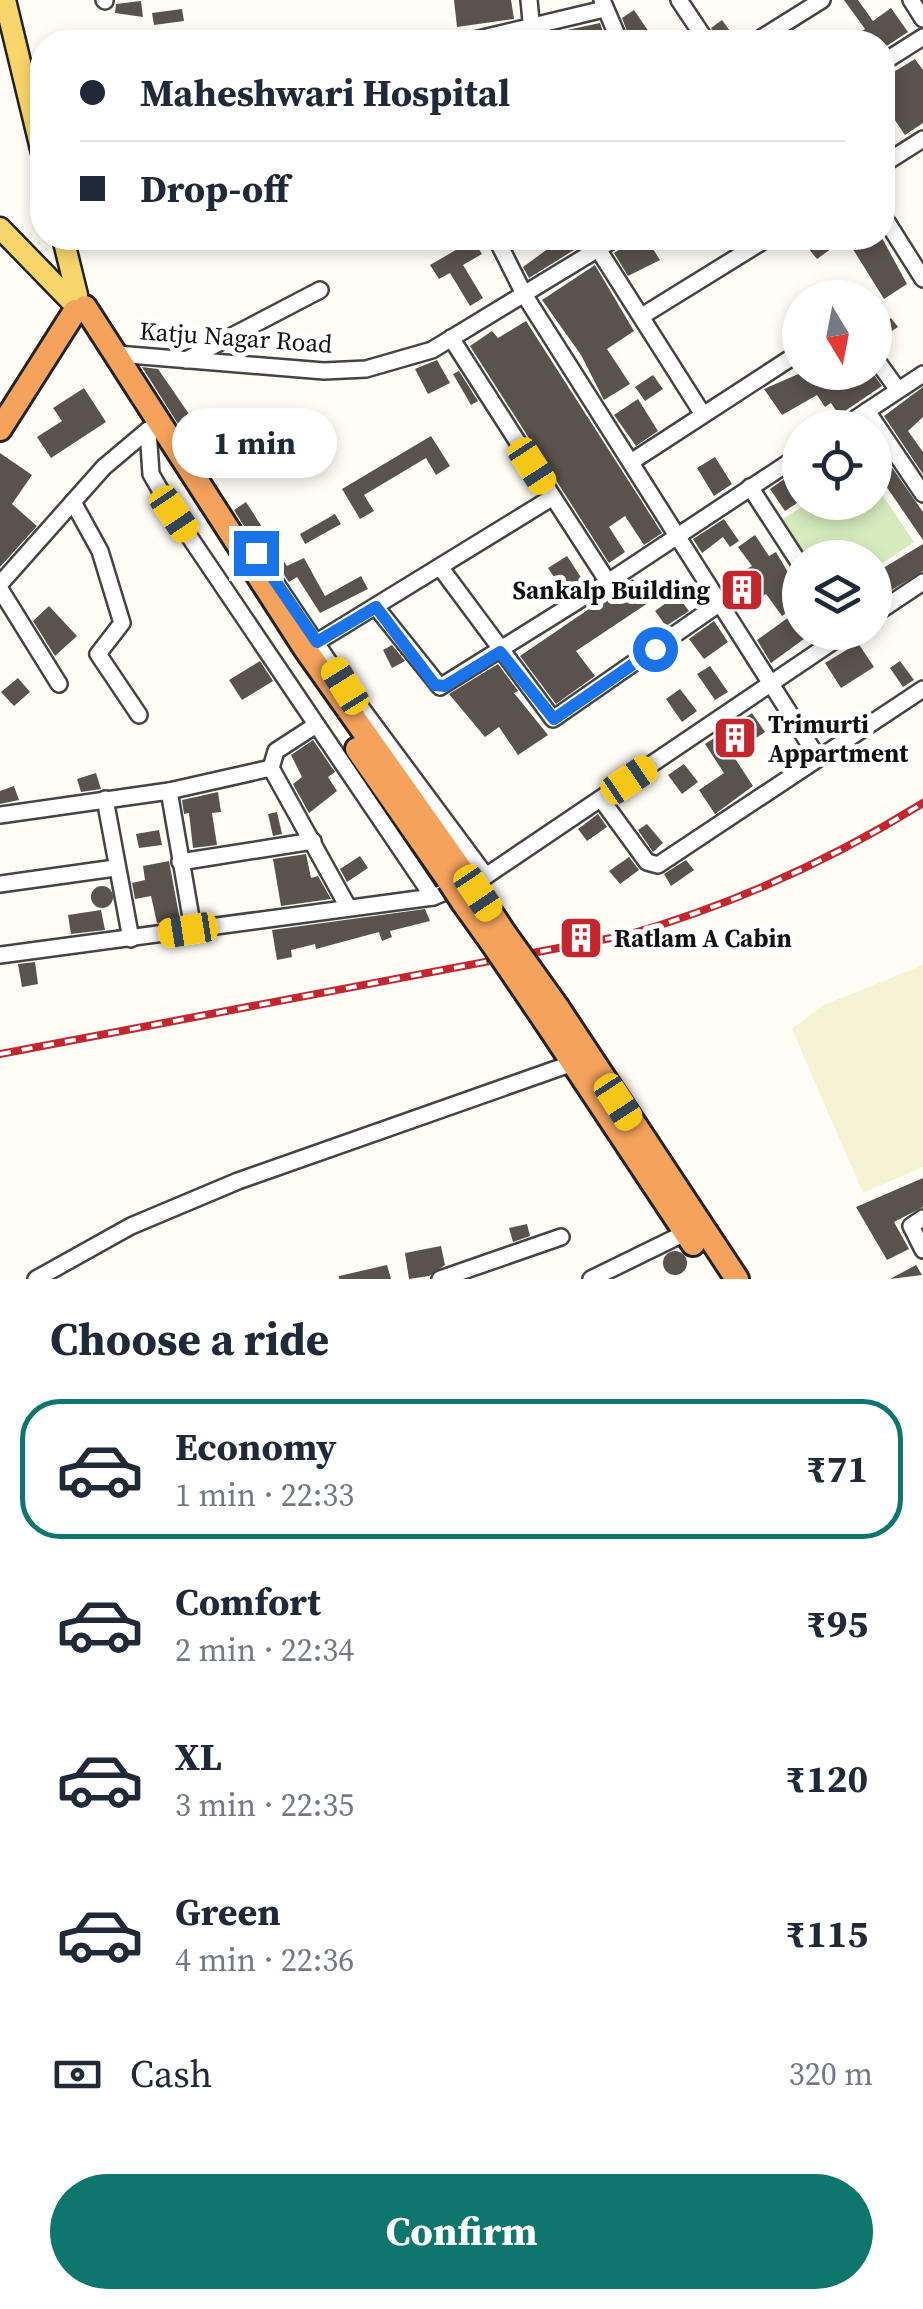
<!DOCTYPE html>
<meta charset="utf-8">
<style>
body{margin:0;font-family:"Source Serif 4",serif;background:#f6f6f7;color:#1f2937;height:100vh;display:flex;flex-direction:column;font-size:38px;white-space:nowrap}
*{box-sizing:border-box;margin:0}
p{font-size:32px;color:#747a83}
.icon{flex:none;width:55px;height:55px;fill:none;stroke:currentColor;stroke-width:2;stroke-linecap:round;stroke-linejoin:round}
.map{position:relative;height:1279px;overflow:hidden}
.side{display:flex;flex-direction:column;background:#fff;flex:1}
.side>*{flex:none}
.top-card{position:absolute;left:30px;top:30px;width:865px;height:220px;border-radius:40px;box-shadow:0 5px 15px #0003;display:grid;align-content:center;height:220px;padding:0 50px;background:#fff}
.needle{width:65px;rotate:170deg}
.controls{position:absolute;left:782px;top:280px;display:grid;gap:20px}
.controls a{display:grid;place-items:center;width:110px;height:110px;border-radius:50%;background:#fff;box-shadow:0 5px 15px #0003;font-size:50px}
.end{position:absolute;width:45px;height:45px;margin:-22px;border:12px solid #1a73e8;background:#fff;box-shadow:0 0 0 5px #fff}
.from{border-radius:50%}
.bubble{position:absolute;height:70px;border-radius:35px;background:#fff;box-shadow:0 5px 15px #0003;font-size:32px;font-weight:700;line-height:70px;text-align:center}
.car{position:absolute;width:30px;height:60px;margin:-30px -15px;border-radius:12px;box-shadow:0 0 8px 2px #0007;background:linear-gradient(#f5c518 24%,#345 0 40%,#f5c518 0 76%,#345 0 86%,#f5c518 0)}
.top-card b{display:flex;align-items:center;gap:35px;height:95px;font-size:38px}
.top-card b+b{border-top:2px solid #e0e1e3}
.top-card i{width:25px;height:25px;background:#1f2937}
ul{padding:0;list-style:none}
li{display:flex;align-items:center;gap:30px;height:140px;margin:0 20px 15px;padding:0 30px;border:5px solid transparent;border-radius:40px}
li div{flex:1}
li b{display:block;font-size:38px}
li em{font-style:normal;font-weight:700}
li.current{border-color:#0f766e}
li>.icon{width:90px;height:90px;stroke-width:1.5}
h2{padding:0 50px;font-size:45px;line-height:120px}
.pay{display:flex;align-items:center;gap:25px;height:110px;padding:0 50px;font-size:38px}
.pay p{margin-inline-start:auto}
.button{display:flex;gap:20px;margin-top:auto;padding:20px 50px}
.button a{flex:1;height:115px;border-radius:60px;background:#0f766e;color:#fff;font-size:40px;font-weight:700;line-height:115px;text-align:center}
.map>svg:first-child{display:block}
.farmland{fill:#f6f3d4}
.green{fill:#d5ebbd}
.building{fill:#5a524d}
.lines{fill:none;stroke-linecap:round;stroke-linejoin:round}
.minor-casing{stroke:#444;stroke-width:20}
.major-casing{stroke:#222;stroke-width:25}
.highway-casing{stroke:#222;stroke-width:28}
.minor{stroke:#fff;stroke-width:15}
.major{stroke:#f9d66b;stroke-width:20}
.highway{stroke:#f5a25d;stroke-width:22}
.rail-casing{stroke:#c4262e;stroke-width:8}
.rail{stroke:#fff;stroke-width:4;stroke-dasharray:11;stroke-linecap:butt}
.highway-bridge-casing{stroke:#222;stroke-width:28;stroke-linecap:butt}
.highway-bridge{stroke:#f5a25d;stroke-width:22}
.route{stroke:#1a73e8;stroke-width:12}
.labels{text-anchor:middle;stroke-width:10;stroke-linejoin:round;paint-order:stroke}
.street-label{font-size:25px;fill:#111;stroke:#fff}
.poi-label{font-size:25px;font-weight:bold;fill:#111;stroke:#fff;text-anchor:start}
</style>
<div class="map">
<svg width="923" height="1279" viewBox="0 0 923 1279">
<rect width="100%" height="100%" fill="#fffdf5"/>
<!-- farmland -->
<path class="farmland" d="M923,965v202l-60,26 -71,-164 32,-24z"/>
<!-- green -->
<path class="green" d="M875,484l39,58 -39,26v-10h-75l-28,-32 36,-23 67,-1z"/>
<!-- building -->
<g class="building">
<path d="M454,0h57l3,19 -57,8z"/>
<path d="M844,0h14l15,21 18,-13 17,24 -26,17v-7h-37l20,-13z"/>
<path d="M141,1l2,16 -28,-4 1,-9z"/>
<path d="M182,9l2,12 -30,4 -2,-12z"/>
<path d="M634,10l15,22 4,-2 9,12h-31l-9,-24z"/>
<path d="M722,20l16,22h-20l-7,-14z"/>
<path d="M600,23l7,19h-63v-7z"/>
<path d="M915,59l8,11v53l-18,12 -23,-34v-22z"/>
<path d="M543,238h36l3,7 -53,33 -6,-11 26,-19z"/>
<path d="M637,238h9l14,22 -32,16 -14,-23z"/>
<path d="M822,238h60l25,46 -23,15 -38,-61 -29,21 -9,-11z"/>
<path d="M473,240l9,14 -19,11 20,33 -13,8 -20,-33 -11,6 -9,-14z"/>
<path d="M595,265l39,66 -27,18 23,35 -26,16 -23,-45 -39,-55z"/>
<path d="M891,318l7,9 -23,15v-13z"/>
<path d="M526,321l136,212 -18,12 -19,-29 -16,11 16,25 -16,11 -139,-217 22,-15 6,7z"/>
<path d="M437,360l13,23 -22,11 -13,-25z"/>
<path d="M142,367l16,2 40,58 -13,8z"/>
<path d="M459,371l19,30 -7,4 -18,-31z"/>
<path d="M803,372h28l4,7 9,-7h28l10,14 -43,29 -8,-12 -6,4 -8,-12 -35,20 -18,-26z"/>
<path d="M653,375l10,14 -18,12 -10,-14z"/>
<path d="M923,387v30l-15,14 15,21v22l-39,-58z"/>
<path d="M84,388l22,34 -55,36 -14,-21 25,-16 -9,-13z"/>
<path d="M638,399l20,32 -22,15 -22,-31z"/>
<path d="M260,412l16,26 -16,9 -15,-26z"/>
<path d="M431,436l19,30 -14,9 -10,-17 -62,37 10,16 -14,8 -18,-30z"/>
<path d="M875,443l48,69v28l-48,-70z"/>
<path d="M0,453l32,22 -20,29 25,22 -37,41z"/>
<path d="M715,457l17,27 -18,12 -17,-28z"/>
<path d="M800,468v33l-15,10 -15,-22z"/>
<path d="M246,502l41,64 17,-8 21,38 36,-20 7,13 -48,24 -23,-36 -8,5 -21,-30 -11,-5 -23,-37z"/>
<path d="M335,514l6,10 -36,20 -5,-10z"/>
<path d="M724,519l15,22 -9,6 -7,-10 -21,16 -9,-14z"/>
<path d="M755,535l14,21 7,-4 24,41v10l-18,13 -16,-22 -28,17 -16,-28 30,-17 -14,-19z"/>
<path d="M923,544v27l-48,29v-27z"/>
<path d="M567,556l17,26 -19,12 -17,-26z"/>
<path d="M633,579l15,24 -72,48 19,25 -39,28 -36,-48z"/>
<path d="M677,595l12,16 -23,15 -11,-15z"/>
<path d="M49,606l28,30 -22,20 -22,-35z"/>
<path d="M789,617l15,22 -33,24 -14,-23z"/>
<path d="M714,621l14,21 -24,17 -15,-20z"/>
<path d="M858,643l16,24 -33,21 -16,-25z"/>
<path d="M392,645l13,16 -13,7 -9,-18z"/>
<path d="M260,661l13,20 -31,19 -13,-20z"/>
<path d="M900,661l14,19 -11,7 -13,-19z"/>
<path d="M498,664l20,27 -4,2 34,42 -30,20 -19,-28 -14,10 -36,-43z"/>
<path d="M710,666l18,26 -13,8 -18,-26z"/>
<path d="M18,678l12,14 -16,14 -13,-14z"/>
<path d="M680,689l17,22 -15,11 -16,-23z"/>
<path d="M752,713l13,19 -33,22 21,32 -38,28 -16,-24 25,-17 -19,-29z"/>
<path d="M313,740l22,32 -7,5 9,14 -28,22 -16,-29 9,-7 -11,-22z"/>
<path d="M684,764l14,18 -16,12 -14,-19z"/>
<path d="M96,773l5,16 -20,3 -4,-13z"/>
<path d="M14,786l5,14 -19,4v-13z"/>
<path d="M218,792l3,20 -9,1 5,32 -24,3 -4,-35 -5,1 -2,-14z"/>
<path d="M277,812l5,22 -9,2 -5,-22z"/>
<path d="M598,814l9,13 -20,14 -9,-12z"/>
<path d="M647,824l16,19 -10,9 -15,-22z"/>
<path d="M159,830l3,15 -23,3 -3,-14z"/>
<path d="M306,854l5,24 7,-2 13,23 -50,7 -8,-47z"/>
<path d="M360,856l8,12 -21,14 -7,-13z"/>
<path d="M629,857l10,13 -19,14 -11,-13z"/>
<path d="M686,860l8,10 -23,16 -7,-12z"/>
<path d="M169,861l11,59 -23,3 -6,-27 -16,3 -3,-16 13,-3 -2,-14z"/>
<circle cx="102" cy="897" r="11"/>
<path d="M425,909l5,12 -40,10 2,6 -10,4 -3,-9 -63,17 -1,-5 -24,6 1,7 -15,3 -5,-30z"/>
<path d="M101,910l4,20 -34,4 -3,-19z"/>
<path d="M35,962l3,22 -16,3 -4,-23z"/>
<path d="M923,1178v29l-29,15 15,27 -22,11 -31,-53z"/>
<path d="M527,1224l3,12 -17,6 -4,-14z"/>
<path d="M441,1246l4,19 -16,11 -20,3 -4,-26z"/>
<circle cx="675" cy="1263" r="12"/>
<path d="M387,1265l4,14h-52v-3z"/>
<path d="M916,1265l6,10 -32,4z"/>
</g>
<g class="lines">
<defs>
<g id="minor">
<path d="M104,0l1,1"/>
<path d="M529,0l4,42"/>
<path d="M602,0l18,42"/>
<path d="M679,0l28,42"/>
<path d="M911,0l12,19"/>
<path d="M466,42l138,-33"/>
<path d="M755,42l67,-42"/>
<path d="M882,63l41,-26"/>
<path d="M882,165l41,-26"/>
<path d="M882,214l41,65"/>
<path d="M496,238l29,58 293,462"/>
<path d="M591,238l111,175"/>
<path d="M642,316l126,-78"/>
<path d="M117,354l207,17 42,-2 66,-19 184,-112"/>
<path d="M875,358l23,32"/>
<path d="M186,360l134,-70"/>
<path d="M867,411l56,-37"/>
<path d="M842,428l25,-17 56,83"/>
<path d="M148,430l3,44 23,40 259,383"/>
<path d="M631,462l169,-110"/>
<path d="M750,487l50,77"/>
<path d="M553,497l55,85 192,-127"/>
<path d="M73,502l27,49 22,72 -24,31 41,61"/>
<path d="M259,558l86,128 141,190"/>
<path d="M440,567l113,152 167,-116"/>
<path d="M0,584l104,-117 44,-37"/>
<path d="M0,589l59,95"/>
<path d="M376,607l64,80 168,-105"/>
<path d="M875,614l48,-32"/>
<path d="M317,642l236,-145 -102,-159"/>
<path d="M316,725l-40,26 -5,17 77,139"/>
<path d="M169,791l102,-23"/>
<path d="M105,799l26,140"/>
<path d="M601,799l46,63 11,3 265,-176"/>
<path d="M0,815l169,-24 24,138"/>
<path d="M180,862l133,-21"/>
<path d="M0,884l115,-16"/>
<path d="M0,955l433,-58 53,-21 361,-244"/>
<path d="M923,1218l-12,8 12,24"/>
<path d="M36,1279l95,-53 107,-45 335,-118"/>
<path d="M440,1279l121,-42"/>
<path d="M591,1279l94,-46"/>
</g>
<g id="major">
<path d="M5,0l37,153"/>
<path d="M0,228l70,72"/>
<path d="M63,238l14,57"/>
</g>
<g id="highway">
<path d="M85,307l221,343 159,225"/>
<path d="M0,429l75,-118"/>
<path d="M357,749l92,132"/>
<path d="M478,893l27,41"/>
<path d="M462,901l30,42"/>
<path d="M558,1008l179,271"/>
<path d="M545,1021l148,223"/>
</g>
</defs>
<!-- minor casing -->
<use href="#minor" class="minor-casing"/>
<!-- major casing -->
<use href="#major" class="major-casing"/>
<!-- highway casing -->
<use href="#highway" class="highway-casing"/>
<!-- minor -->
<use href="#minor" class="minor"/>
<!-- major -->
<use href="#major" class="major"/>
<!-- highway -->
<use href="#highway" class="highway"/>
<defs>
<path id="rail" d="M0,1054l627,-119c105,-30 203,-74 296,-132"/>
</defs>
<!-- rail casing -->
<use href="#rail" class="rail-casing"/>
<!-- rail -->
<use href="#rail" class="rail"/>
<defs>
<g id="highway-bridge">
<path d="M465,875l13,18"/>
<path d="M449,881l13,20"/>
<path d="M505,934l53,74"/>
<path d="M492,943l53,78"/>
</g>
</defs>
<!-- highway-bridge casing -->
<use href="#highway-bridge" class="highway-bridge-casing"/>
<!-- highway-bridge -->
<use href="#highway-bridge" class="highway-bridge"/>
</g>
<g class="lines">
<!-- route -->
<path class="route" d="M256,553l61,89 59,-35 59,78 10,1 55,-34 54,67 101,-70"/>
</g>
<!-- icons -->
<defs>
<symbol id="building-square" viewBox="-11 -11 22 22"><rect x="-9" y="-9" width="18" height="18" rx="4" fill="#c4262e" stroke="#fff"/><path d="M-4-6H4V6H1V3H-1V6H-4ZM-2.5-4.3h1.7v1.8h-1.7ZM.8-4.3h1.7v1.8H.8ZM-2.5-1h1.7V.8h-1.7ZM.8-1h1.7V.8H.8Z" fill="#fff"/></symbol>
</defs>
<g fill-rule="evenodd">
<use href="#building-square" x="717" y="565" width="50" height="50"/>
<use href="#building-square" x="710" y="713" width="50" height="50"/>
<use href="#building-square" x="556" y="913" width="50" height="50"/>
</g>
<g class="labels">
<!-- street labels -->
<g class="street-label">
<text transform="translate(236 337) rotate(4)" y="9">Katju Nagar Road</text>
</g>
<!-- poi labels -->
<g class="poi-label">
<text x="710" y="599" text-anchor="end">Sankalp Building</text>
<text x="768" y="733">Trimurti<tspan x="768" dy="29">Appartment</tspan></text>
<text x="614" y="947">Ratlam A Cabin</text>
</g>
</g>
</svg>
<div class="controls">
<a><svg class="needle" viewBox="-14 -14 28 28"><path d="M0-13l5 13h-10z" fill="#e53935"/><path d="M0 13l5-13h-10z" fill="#747a83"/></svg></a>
<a><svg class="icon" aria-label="locate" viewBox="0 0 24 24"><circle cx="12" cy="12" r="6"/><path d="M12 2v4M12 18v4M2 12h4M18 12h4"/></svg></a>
<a><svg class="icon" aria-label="layers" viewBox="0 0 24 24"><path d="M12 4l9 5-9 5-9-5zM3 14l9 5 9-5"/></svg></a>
</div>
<i class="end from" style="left:655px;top:649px"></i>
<i class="end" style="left:256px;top:553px"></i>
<div class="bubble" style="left:172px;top:408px;width:165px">1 min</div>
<i class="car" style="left:532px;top:466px;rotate:147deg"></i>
<i class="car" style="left:174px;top:514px;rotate:146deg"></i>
<i class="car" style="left:345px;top:686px;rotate:328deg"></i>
<i class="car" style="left:629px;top:780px;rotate:56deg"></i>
<i class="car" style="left:478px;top:893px;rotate:146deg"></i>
<i class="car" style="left:188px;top:930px;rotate:261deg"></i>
<i class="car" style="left:618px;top:1102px;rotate:147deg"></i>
<div class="top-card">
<b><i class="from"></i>Maheshwari Hospital</b>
<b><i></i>Drop-off</b>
</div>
</div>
<section class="side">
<h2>Choose a ride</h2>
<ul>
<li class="current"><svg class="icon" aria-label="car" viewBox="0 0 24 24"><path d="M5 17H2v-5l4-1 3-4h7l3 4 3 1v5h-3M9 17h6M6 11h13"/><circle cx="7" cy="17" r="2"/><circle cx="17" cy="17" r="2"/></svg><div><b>Economy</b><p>1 min · 22:33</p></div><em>₹71</em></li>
<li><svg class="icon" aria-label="car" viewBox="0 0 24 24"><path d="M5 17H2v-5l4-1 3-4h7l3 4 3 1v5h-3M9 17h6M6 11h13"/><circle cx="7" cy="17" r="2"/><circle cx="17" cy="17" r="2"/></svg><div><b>Comfort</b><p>2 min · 22:34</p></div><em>₹95</em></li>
<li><svg class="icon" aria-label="car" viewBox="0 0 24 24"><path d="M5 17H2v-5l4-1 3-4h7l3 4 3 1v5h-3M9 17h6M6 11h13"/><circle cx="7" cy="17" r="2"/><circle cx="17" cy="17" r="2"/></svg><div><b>XL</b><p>3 min · 22:35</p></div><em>₹120</em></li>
<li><svg class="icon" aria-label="car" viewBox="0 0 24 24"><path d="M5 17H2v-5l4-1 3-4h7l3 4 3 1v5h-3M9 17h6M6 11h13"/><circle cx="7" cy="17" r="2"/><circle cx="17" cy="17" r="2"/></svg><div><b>Green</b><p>4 min · 22:36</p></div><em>₹115</em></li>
</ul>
<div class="pay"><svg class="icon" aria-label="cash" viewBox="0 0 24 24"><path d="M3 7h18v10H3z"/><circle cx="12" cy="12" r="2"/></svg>Cash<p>320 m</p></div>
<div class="button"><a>Confirm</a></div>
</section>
